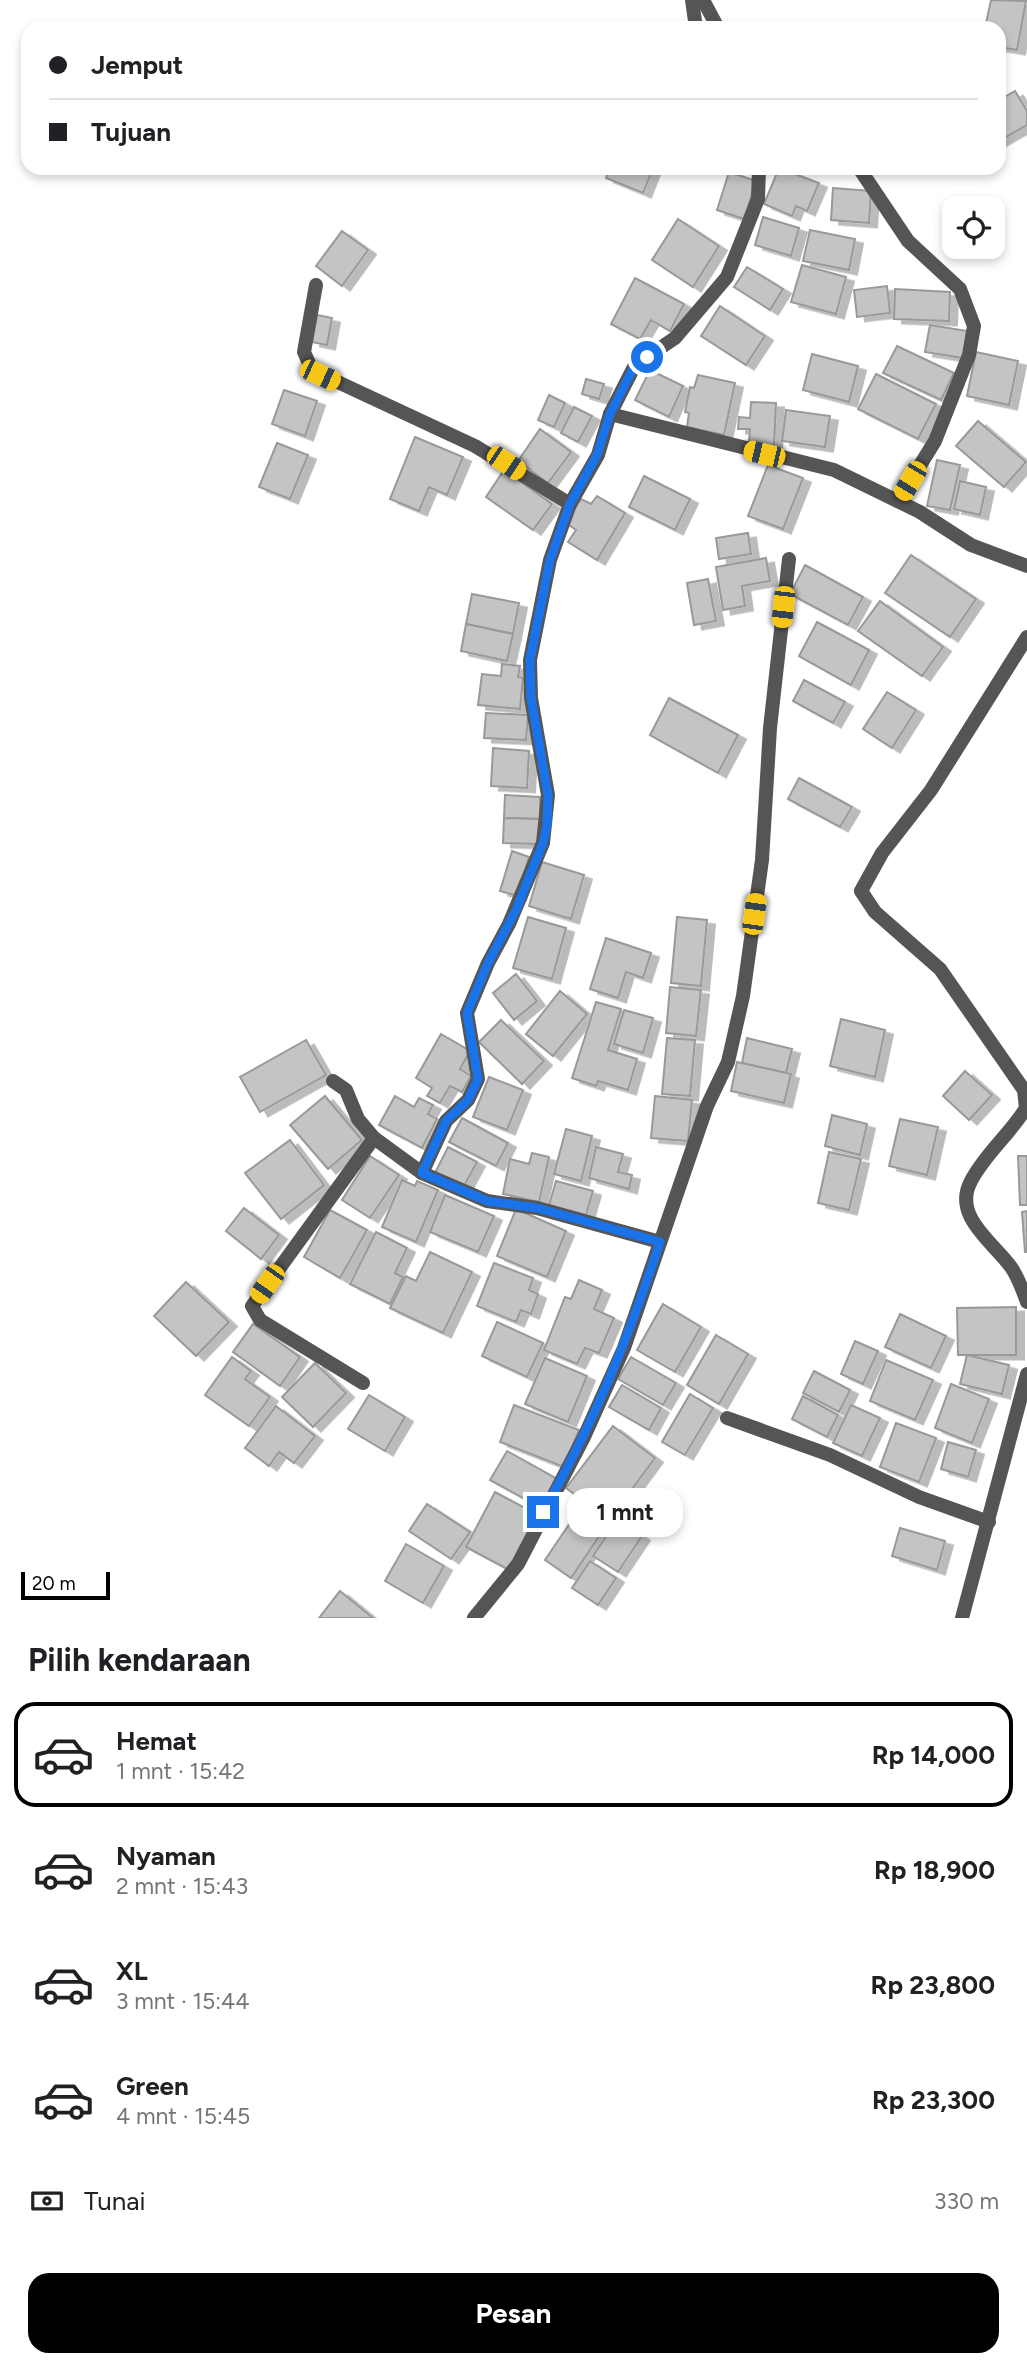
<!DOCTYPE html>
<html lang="id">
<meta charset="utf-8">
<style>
body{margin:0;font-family:Figtree,sans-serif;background:#f6f6f6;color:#202124;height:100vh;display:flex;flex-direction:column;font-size:26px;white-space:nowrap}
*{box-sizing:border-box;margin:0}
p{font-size:23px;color:#757577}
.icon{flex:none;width:38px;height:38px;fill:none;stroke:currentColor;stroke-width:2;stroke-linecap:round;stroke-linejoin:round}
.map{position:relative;height:1618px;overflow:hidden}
.side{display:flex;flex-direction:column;background:#fff;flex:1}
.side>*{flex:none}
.top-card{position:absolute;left:21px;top:21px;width:985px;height:154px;border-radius:21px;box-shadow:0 4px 10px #0003;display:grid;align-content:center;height:154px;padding:0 28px;background:#fff}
.fabs{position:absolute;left:942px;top:196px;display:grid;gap:14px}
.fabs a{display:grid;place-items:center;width:63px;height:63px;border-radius:14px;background:#fff;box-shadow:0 4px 10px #0003;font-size:35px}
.scale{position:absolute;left:21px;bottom:18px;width:89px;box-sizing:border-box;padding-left:7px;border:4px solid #000;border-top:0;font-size:19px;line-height:24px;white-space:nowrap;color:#000;-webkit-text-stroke:5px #fff;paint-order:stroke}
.end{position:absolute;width:32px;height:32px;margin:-16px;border:9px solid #1a73e8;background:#fff;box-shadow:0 0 0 4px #fff}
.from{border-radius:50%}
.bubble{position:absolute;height:49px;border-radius:21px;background:#fff;box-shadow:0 4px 10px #0003;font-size:23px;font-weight:700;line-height:49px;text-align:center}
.car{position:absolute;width:21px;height:42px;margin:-21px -10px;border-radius:9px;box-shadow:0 0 5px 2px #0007;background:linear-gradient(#f5c518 24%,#345 0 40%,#f5c518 0 76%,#345 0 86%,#f5c518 0)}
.top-card b{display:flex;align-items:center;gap:24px;height:66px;font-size:26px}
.top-card b+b{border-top:2px solid #e0e0e0}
.top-card i{width:18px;height:18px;background:#202124}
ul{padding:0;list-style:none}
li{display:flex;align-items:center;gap:21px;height:105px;margin:0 14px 10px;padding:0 14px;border:4px solid transparent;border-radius:21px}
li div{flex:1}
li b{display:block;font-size:26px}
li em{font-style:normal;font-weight:700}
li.selected{border-color:#000}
li>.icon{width:63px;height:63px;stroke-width:1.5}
h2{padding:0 28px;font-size:32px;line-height:84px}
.pay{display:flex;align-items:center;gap:18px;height:77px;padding:0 28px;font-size:26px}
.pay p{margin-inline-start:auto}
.cta{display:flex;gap:14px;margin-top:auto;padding:14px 28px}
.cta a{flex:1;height:80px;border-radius:21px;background:#000;color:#fff;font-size:28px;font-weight:700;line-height:80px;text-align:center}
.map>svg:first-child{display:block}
.building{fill:#c4c4c4;stroke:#999;stroke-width:2;filter:url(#shadow)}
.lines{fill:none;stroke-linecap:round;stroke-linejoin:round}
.street{stroke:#555;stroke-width:14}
.route{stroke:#1a73e8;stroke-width:9}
</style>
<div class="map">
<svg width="1027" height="1618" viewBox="0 0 1027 1618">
<defs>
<filter id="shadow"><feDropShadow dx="8" dy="4.5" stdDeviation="0" flood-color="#0004"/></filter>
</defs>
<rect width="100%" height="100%" fill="#fff"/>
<!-- building -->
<g class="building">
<path d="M991,0l35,1 -9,49 -18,-3v-19h-14z"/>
<path d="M1015,91l12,20v14l-28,16v-41z"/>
<path d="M610,168h43l-10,25 -37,-15z"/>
<path d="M779,168l40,15 -12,28 -11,-5 -4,10 -28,-12z"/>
<path d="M729,172l27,9 -12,38 -27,-9z"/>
<path d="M833,188l38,3 -2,32 -38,-3z"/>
<path d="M763,217l36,11 -8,28 -36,-11z"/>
<path d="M678,219l41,27 -26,41 -41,-27z"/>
<path d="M810,230l45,9 -6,31 -46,-9z"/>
<path d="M342,231l26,19 -26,36 -26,-20z"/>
<path d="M802,265l44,12 -10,37 -45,-12z"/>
<path d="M747,267l36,22 -13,21 -36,-23z"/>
<path d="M635,278l49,26 -14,27 -19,-11 -11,19 -29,-15z"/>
<path d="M887,286l3,27 -33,4 -3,-27z"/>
<path d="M895,289l55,3 -1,29 -55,-2z"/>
<path d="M720,306l45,30 -19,29 -45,-29z"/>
<path d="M317,315l15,3 -5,27 -15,-3z"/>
<path d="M930,325l37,6 -4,27 -38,-6z"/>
<path d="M897,346l57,27 -13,27 -58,-27z"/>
<path d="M976,352l42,9 -9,44 -42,-9z"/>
<path d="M812,354l46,12 -9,36 -46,-12z"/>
<path d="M650,370l33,16 -14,31 -34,-17z"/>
<path d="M876,374l60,30 -18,35 -60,-30z"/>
<path d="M698,375l37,8 -11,52 -37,-8 2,-14 -4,-1 5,-25 4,1z"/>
<path d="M586,379l18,5 -5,15 -17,-5z"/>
<path d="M284,390l33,11 -12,35 -33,-12z"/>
<path d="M549,395l16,8 -11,24 -16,-7z"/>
<path d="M751,402l25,1 -2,43 -25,-2 1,-15h-12l1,-12 11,1z"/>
<path d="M574,407l18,9 -14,26 -17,-9z"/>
<path d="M786,410l44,6 -5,31 -43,-6z"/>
<path d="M978,421l48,41 -22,25 -48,-41z"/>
<path d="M540,429l31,23 -23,31 -30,-22z"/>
<path d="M415,437l48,20 -16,38 -18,-8 -10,24 -29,-12z"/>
<path d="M277,443l31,12 -18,44 -31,-12z"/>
<path d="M937,460l23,5 -10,45 -23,-4z"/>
<path d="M768,465l35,13 -20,51 -35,-13z"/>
<path d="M504,470l48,34 -19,26 -47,-33z"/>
<path d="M644,476l46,23 -15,31 -46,-23z"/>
<path d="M960,481l26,6 -6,28 -26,-6z"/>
<path d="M597,496l28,17 -28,47 -29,-18 8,-12 -10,-7 15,-24 10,5z"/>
<path d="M748,533l3,21 -32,5 -3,-21z"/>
<path d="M911,555l65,44 -26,38 -65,-44z"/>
<path d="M766,558l4,23 -28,5 3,20 -22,4 -7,-43z"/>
<path d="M805,565l58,32 -15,28 -58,-31z"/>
<path d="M708,579l8,42 -22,4 -7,-42z"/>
<path d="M472,594l47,9 -6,31 -47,-10z"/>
<path d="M880,601l63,46 -21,29 -64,-45z"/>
<path d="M817,622l52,28 -18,35 -52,-29z"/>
<path d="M466,624l47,10 -6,27 -46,-10z"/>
<path d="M502,664l18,2 -2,11 5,1 -3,31 -42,-4 4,-31 19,2z"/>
<path d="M804,680l41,22 -12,21 -40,-22z"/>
<path d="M887,692l29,18 -24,38 -29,-19z"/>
<path d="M669,698l69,37 -20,38 -68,-38z"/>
<path d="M486,713l42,2 -2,25 -42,-2z"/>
<path d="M493,748l36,3 -2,37 -36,-2z"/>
<path d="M799,778l53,29 -12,20 -52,-28z"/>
<path d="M505,795l35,2v22l-36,-1z"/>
<path d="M504,818l36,1 -1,25 -36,-1z"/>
<path d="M512,851l17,6 -11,39 -18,-5z"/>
<path d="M542,862l42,13 -13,44 -42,-13z"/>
<path d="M528,917l38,11 -14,51 -39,-11z"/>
<path d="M677,917l30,3 -6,66 -30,-3z"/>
<path d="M606,938l45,15 -8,25 -17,-6 -8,26 -28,-9z"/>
<path d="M516,974l21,27 -23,19 -21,-27z"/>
<path d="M670,987l31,3 -5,46 -30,-3z"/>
<path d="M560,991l27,23 -34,42 -27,-22z"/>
<path d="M596,1002l25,7 -13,41 29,9 -9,31 -30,-9 -2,5 -24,-8z"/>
<path d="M624,1010l29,8 -10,35 -29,-9z"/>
<path d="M841,1019l44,11 -10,47 -45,-11z"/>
<path d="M501,1020l43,41 -22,23 -43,-42z"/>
<path d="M441,1034l29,17 -10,18 11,7 -9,16 -12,-6 -10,17 -13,-7 5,-8 -16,-10z"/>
<path d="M667,1038l28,2 -5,56 -28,-2z"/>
<path d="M747,1038l45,11 -6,24 -44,-10z"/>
<path d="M306,1040l20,35 -66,37 -20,-35z"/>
<path d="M737,1062l54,12 -7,29 -53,-12z"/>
<path d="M965,1071l27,24 -23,25 -26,-24z"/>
<path d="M489,1077l34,13 -16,40 -34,-13z"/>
<path d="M325,1096l37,44 -34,29 -38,-44z"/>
<path d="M395,1096l19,11 5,-9 14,7 -5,9 9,5 -15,29 -43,-23z"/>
<path d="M655,1096l37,4 -4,41 -37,-3z"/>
<path d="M832,1115l35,9 -7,31 -35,-9z"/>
<path d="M462,1118l46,25 -12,23 -47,-24z"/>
<path d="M900,1119l38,8 -11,48 -38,-9z"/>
<path d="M566,1129l26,7 -11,45 -27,-7z"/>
<path d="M290,1140l34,45 -43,34 -36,-46z"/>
<path d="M448,1147l29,15 -14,26 -28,-15z"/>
<path d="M596,1147l27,7 -5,18 14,3 -3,14 -40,-11z"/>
<path d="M829,1152l32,7 -12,51 -31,-7z"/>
<path d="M532,1153l17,4 -10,45 -36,-8 7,-35 19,5z"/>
<path d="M370,1156l29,19 -29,43 -28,-18z"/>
<path d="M1018,1156h9v49h-7z"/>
<path d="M402,1180l13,6 2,-5 21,9 -22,52 -34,-15z"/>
<path d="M556,1181l37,10 -7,24 -37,-10z"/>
<path d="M445,1195l49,21 -16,36 -48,-20z"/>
<path d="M244,1208l35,27 -18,24 -35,-28z"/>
<path d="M516,1209l50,22 -19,46 -50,-21z"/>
<path d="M330,1210l37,20 -27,48 -36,-21z"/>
<path d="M1027,1211v41h-2l-3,-40z"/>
<path d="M376,1232l31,16 -12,25 8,4 -13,27 -40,-20z"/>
<path d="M430,1252l42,20 -29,61 -53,-25 16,-32 10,5z"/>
<path d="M494,1263l39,15 -4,12 9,4 -7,20 -10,-4 -5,12 -39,-16z"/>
<path d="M579,1280l23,10 -8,19 20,9 -15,35 -14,-5 -8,16 -33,-14 21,-53 6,2z"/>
<path d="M186,1282l43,40 -33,34 -42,-40z"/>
<path d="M663,1304l38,23 -26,45 -38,-22z"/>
<path d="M1016,1307v48h-58l-1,-47z"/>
<path d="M900,1314l46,22 -15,32 -46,-21z"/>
<path d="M497,1322l46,21 -16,34 -45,-21z"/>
<path d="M253,1324l47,33 -20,29 -47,-34z"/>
<path d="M716,1335l32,19 -29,50 -32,-19z"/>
<path d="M855,1341l23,10 -15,33 -22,-10z"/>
<path d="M967,1355l42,10 -7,29 -42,-10z"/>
<path d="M232,1357l19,14 -6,8 25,18 -21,29 -44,-31z"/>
<path d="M631,1357l45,26 -13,22 -45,-26z"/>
<path d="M545,1358l42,18 -19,46 -43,-18z"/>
<path d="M886,1360l47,20 -18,40 -45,-19z"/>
<path d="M315,1363l31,30 -33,34 -31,-30z"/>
<path d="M814,1371l36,19 -11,22 -36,-19z"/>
<path d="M951,1384l38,15 -17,44 -37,-15z"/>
<path d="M622,1385l39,23 -12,22 -40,-23z"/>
<path d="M690,1394l23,14 -28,47 -23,-13z"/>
<path d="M369,1395l36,22 -20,34 -37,-22z"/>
<path d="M803,1396l35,19 -11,22 -35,-18z"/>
<path d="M514,1405l65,25 -15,37 -64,-25z"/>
<path d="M851,1405l29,13 -18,38 -29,-13z"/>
<path d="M276,1406l39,30 -21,27 -15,-11 -10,14 -24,-18z"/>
<path d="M896,1423l40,15 -17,44 -39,-15z"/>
<path d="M613,1426l42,32 -46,62 -43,-32z"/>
<path d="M948,1442l28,8 -8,27 -27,-8z"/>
<path d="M507,1451l50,28 -16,29 -51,-28z"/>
<path d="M495,1492l43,23 -29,55 -43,-23z"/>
<path d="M427,1504l43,28 -19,27 -42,-28z"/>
<path d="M574,1517l26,18 -29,43 -26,-18z"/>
<path d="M617,1520l25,16 -24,36 -25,-16z"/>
<path d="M900,1528l45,13 -8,29 -45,-14z"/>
<path d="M406,1544l38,22 -21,37 -38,-22z"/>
<path d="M590,1561l26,17 -18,27 -26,-17z"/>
<path d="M340,1591l33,27h-54z"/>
</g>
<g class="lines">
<!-- street -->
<g class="street">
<path d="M692,0l4,28"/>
<path d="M703,0l15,28"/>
<path d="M859,168l49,73 52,48 14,37 -5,29 -34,86 -37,60"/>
<path d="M316,285l-12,67 8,18 163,76 95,58"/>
<path d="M610,414l224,56 86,42 51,33 56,21"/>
<path d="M1027,637l-96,153 -49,63 -21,38 14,21 65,57 84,121 2,18c-16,26 -41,46 -55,73 -19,35 22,61 40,86 7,10 12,24 16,35"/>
<path d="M333,1081l13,9 12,29 16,19 48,35 65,28 50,7 123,34"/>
<path d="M422,1173l24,-52 22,-21 10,-21 -11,-66 21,-50 21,-39 34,-81 5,-48 -17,-97 -1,-38 20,-100 20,-56 28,-49 12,-41 25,-49 40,-27 52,-61 31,-78 1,-31"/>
<path d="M363,1383l-103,-63 -8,-14 122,-168"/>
<path d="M727,1418l103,37 89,42 70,25"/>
<path d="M474,1618l44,-54 66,-127 40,-89 83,-242 21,-44 15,-66 19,-136 8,-132 19,-169"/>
<path d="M962,1618l65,-244"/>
</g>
</g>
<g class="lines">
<!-- route -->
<path class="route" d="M543,1512c51,-89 85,-172 117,-270l-123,-34 -50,-7 -65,-28 24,-52 22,-21 10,-21 -11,-66 21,-50 28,-53 27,-67 4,-18 1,-30 -17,-97 -1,-38 20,-100 20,-56 27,-49 13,-41 25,-49 12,-8"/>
</g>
</svg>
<div class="fabs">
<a><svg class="icon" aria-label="locate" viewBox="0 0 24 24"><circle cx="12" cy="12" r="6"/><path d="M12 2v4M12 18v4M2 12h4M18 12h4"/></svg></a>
</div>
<div class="scale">20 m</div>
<i class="end from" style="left:647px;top:357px"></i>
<i class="end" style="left:543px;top:1512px"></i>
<div class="bubble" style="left:567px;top:1488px;width:116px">1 mnt</div>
<i class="car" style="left:320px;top:375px;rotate:115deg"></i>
<i class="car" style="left:764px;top:454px;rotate:283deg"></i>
<i class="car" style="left:506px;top:463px;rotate:124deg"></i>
<i class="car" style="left:910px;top:481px;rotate:211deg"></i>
<i class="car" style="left:783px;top:607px;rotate:186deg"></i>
<i class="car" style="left:754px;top:914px;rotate:8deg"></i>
<i class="car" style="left:267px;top:1284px;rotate:215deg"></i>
<div class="top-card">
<b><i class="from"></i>Jemput</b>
<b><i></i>Tujuan</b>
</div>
</div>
<section class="side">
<h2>Pilih kendaraan</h2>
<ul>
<li class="selected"><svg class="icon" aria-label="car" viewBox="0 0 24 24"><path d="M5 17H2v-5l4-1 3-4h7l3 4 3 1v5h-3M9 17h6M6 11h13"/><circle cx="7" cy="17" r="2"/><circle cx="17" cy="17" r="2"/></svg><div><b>Hemat</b><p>1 mnt · 15:42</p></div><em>Rp 14,000</em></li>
<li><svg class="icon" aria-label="car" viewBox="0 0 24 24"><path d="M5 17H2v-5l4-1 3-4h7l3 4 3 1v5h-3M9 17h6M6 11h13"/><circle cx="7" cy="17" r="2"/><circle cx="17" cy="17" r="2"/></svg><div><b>Nyaman</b><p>2 mnt · 15:43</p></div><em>Rp 18,900</em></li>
<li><svg class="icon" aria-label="car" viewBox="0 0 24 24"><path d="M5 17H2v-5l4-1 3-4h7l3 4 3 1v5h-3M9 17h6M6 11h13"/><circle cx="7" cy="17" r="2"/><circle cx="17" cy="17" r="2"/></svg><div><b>XL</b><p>3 mnt · 15:44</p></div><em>Rp 23,800</em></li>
<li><svg class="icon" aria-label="car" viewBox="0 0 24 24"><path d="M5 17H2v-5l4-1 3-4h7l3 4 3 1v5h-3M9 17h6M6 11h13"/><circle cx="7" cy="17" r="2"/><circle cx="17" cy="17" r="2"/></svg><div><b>Green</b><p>4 mnt · 15:45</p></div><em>Rp 23,300</em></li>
</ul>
<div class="pay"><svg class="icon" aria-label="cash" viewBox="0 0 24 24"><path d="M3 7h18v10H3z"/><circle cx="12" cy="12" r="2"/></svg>Tunai<p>330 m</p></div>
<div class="cta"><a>Pesan</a></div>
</section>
